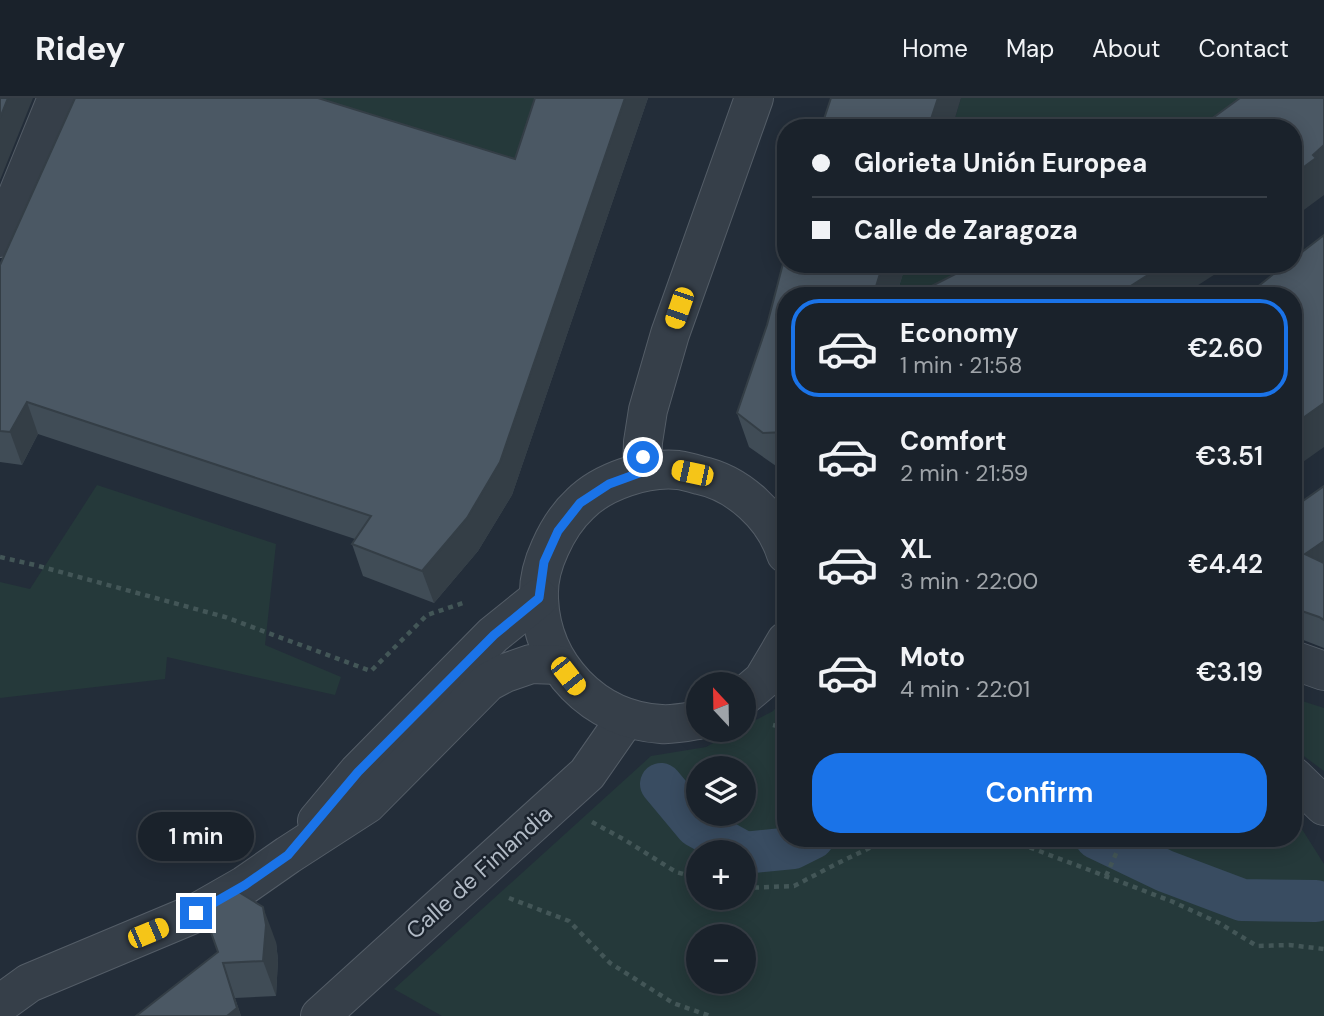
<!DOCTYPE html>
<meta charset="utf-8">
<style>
body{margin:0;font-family:"DM Sans",sans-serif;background:#272f37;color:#f1f3f6;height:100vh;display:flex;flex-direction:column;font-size:26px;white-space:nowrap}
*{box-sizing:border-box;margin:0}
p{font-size:23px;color:#9fa4a9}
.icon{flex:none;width:38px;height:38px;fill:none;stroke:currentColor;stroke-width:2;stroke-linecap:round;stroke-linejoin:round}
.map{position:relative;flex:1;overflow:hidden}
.panel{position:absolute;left:777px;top:189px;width:525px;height:560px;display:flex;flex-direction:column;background:#1a222b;border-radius:28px;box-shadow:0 4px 18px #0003,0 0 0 2px #383f47}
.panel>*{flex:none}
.hud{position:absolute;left:777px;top:21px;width:525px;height:154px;border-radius:28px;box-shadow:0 4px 18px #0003,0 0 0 2px #383f47;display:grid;align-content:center;height:154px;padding:0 35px;background:#1a222b}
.needle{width:46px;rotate:338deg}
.buttons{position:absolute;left:686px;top:574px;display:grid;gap:14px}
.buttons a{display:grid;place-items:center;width:70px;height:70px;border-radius:50%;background:#1a222b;box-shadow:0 4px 18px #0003,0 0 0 2px #383f47;font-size:35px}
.end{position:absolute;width:32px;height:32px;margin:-16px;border:9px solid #1a73e8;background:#fff;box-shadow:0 0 0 4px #fff}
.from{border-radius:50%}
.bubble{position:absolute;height:49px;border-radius:24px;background:#1a222b;box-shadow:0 4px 18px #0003,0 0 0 2px #383f47;font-size:23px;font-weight:600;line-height:49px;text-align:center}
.car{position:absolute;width:21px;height:42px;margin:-21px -10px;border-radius:9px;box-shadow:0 0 5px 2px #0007;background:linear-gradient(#f5c518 24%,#345 0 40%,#f5c518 0 76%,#345 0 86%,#f5c518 0)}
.hud b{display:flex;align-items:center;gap:24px;height:66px;font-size:26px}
.hud b+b{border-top:2px solid #383f47}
.hud i{width:18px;height:18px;background:#f1f3f6}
ul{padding:12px 0 0;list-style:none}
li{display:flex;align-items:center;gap:21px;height:98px;margin:0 14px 10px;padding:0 21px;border:4px solid transparent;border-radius:28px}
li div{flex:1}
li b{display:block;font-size:26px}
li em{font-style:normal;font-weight:600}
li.active{border-color:#1a73e8}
li>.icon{width:63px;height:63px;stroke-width:1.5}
.action{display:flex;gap:14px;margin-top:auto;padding:14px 35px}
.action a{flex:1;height:80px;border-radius:28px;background:#1a73e8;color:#fff;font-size:28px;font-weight:600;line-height:80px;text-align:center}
header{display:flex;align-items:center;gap:42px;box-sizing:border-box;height:98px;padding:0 35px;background:#1a222b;border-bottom:2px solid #383f47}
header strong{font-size:33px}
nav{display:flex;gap:38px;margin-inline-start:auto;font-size:24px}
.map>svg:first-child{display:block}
.green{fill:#25393a;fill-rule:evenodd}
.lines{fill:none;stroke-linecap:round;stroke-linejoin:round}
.canal{stroke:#394c61;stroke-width:42}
.minor-casing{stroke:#545d67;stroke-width:40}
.tertiary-casing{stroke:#545d67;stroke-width:40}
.path{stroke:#435657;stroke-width:4.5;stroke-dasharray:5 5;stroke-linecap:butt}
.minor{stroke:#363f49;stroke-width:38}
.tertiary{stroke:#363f49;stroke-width:38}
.wall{fill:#404c56}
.shaded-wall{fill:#343e46}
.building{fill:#4b5864;stroke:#343e46;stroke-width:2}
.route{stroke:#1a73e8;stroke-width:9}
.labels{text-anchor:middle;stroke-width:5;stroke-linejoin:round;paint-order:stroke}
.street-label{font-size:23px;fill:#b1bac5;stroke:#1c242e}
</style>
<header>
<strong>Ridey</strong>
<nav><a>Home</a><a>Map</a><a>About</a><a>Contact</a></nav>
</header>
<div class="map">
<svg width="1324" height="918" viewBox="0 0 1324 918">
<rect width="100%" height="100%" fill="#232d39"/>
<!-- green -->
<g class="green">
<path d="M226,0h332l-31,94z"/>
<path d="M961,0h302l-6,30h-305z"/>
<path d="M906,166h147l-62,32h-98z"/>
<path d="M97,387l179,59 -11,101 76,32 -6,18 -168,-38 -2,22 -165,19v-116l30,7z"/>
<path d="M786,599v141h507v-16l7,4 24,38v152h-882l-48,-27 257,-233 55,-9 31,-17h7v-4l29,-15zM744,670v46h-46v-46zM744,754v46h-46v-46zM744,838v46h-46v-46z"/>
<path d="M1293,600l31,10v63l-31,-23z"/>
</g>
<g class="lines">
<!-- canal -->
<g class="canal">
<path d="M661,686l35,42 47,26"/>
<path d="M1096,740l69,33 77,29 74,1"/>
<path d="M744,755l49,-5 20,-10"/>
</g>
<defs>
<g id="minor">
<path d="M0,140l57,-140"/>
<path d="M320,918l267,-242 39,-56"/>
</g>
<g id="tertiary">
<path d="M642,374l1,-30 5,-32 22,-76 84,-236"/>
<path d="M1293,562l31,11"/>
<path d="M744,598l19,-16 23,-39"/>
<path d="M698,622c-11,2 -25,5 -37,4 -67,-4 -119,-58 -122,-125 -1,-17 4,-36 11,-51 7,-16 17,-32 30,-44 23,-23 66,-37 98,-34 7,1 14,3 21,5 39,8 75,41 87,79"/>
<path d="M1293,678l31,30"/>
<path d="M317,723l41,-49 135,-137 46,-37"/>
<path d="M0,906l29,-21 167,-70 49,-28 43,-30 79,-51 121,-122 17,-9 26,-9 28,1"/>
</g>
</defs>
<!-- minor casing -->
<use href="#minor" class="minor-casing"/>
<!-- tertiary casing -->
<use href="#tertiary" class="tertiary-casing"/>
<!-- path -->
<g class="path">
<path d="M0,459l35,8 190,52 146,54 56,-56 39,-13"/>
<path d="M773,627l13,3"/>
<path d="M592,724l33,18 51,32 22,6"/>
<path d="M991,740l27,5 153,58 48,22 38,23 32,-1 35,4"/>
<path d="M1106,778l17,-38"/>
<path d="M744,790l50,-2 44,-23 44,-21 13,-4"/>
<path d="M509,800l60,23 41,42 63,40 37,13"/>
</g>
<!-- minor -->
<use href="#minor" class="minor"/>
<!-- tertiary -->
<use href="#tertiary" class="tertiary"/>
</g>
<!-- wall -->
<g class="wall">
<path d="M535,0h113l-136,397 -34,56 -44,52 -71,-27 -11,-32 3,-5 -317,-105 -16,31 -22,-3v-197l515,-106z"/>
<path d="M786,166h120l-10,32h-110v170h-10l-27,-19 -12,-34 30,-88z"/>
<path d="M1324,388v162l-31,-12v-128z"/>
<path d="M276,844l2,18 -2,36 -41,2 6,18h-105l82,-64z"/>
</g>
<!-- shaded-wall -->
<g class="shaded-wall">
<path d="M8,0h25l-33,82v-62z"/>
<path d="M625,0h23l-136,397 -34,56 -44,52 -12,-32z"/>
<path d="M938,0h23l-9,30h-24z"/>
<path d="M1324,47v50l-31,23v-43z"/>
<path d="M883,166h23l-10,32h-23z"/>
<path d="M1165,166h66l-50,32h-66z"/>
<path d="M27,304l11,32 -16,31 -12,-33z"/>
<path d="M1324,305v44l-31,22v-44z"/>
<path d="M1324,443v42l-19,-29z"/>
<path d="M263,809l13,35 2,18 -2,36 -13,-35z"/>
<path d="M223,865l12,35 6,18h-14z"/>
</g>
<!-- building -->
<g class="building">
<path d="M0,0h8l-8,20z"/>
<path d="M75,0h243l197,61 20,-61h90l-125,364 -33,56 -45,53 -70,-27 19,-28 -344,-114 -17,30 -10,-1v-166z"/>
<path d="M831,0h107l-10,30h-107z"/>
<path d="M1240,0h84v47l-11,10 3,3 -23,17v-47h-94z"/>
<path d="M1324,137v168l-31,22v-129h-47l40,-32h7v-5z"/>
<path d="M786,154v12h97l-10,32h-87v136l-23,1 -26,-20 30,-88z"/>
<path d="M975,166h190l-50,32h-203z"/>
<path d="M1324,388v55l-19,13 19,9v57l-5,-3 -26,-9v-100z"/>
<path d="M237,793l26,16 3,18 -3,36 -40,2 14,45 -10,8h-91l82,-64 -14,-39 5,-15 15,-6z"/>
</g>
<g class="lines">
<!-- route -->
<path class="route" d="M196,815l49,-28 43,-30 70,-83 136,-137 45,-37 5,-36 14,-31 22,-28 29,-19 33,-12 1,-15"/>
</g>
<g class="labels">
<!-- street labels -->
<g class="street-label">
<text transform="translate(479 774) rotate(-42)" y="8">Calle de Finlandia</text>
</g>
</g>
</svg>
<div class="buttons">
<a><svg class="needle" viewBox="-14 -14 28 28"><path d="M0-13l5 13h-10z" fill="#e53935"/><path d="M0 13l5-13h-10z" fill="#9fa4a9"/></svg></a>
<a><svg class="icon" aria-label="layers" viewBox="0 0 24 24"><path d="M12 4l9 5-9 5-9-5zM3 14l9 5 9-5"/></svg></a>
<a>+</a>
<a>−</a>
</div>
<i class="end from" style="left:643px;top:359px"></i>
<i class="end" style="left:196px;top:815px"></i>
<div class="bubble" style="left:138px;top:714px;width:116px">1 min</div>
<i class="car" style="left:679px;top:210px;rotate:199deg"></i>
<i class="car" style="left:692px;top:375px;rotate:282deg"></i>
<i class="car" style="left:568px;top:578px;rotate:142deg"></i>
<i class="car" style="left:148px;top:835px;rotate:67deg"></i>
<div class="hud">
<b><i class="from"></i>Glorieta Unión Europea</b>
<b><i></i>Calle de Zaragoza</b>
</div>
<section class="panel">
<ul>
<li class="active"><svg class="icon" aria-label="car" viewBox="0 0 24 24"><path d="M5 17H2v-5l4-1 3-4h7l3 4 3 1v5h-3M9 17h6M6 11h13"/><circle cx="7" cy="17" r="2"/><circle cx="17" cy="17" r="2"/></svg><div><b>Economy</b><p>1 min · 21:58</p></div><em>€2.60</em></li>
<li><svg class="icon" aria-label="car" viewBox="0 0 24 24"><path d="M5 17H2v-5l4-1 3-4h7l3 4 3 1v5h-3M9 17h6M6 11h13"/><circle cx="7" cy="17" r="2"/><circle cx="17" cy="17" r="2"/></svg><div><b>Comfort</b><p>2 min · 21:59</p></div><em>€3.51</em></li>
<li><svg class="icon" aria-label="car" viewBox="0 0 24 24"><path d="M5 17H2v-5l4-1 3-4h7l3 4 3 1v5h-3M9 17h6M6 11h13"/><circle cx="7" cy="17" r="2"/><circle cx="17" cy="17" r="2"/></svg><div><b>XL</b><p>3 min · 22:00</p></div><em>€4.42</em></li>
<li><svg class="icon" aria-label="car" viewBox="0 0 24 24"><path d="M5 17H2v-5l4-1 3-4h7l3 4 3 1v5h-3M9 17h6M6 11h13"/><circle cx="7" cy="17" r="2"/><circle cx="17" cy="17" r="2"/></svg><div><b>Moto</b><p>4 min · 22:01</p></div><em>€3.19</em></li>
</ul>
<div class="action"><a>Confirm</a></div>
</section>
</div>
